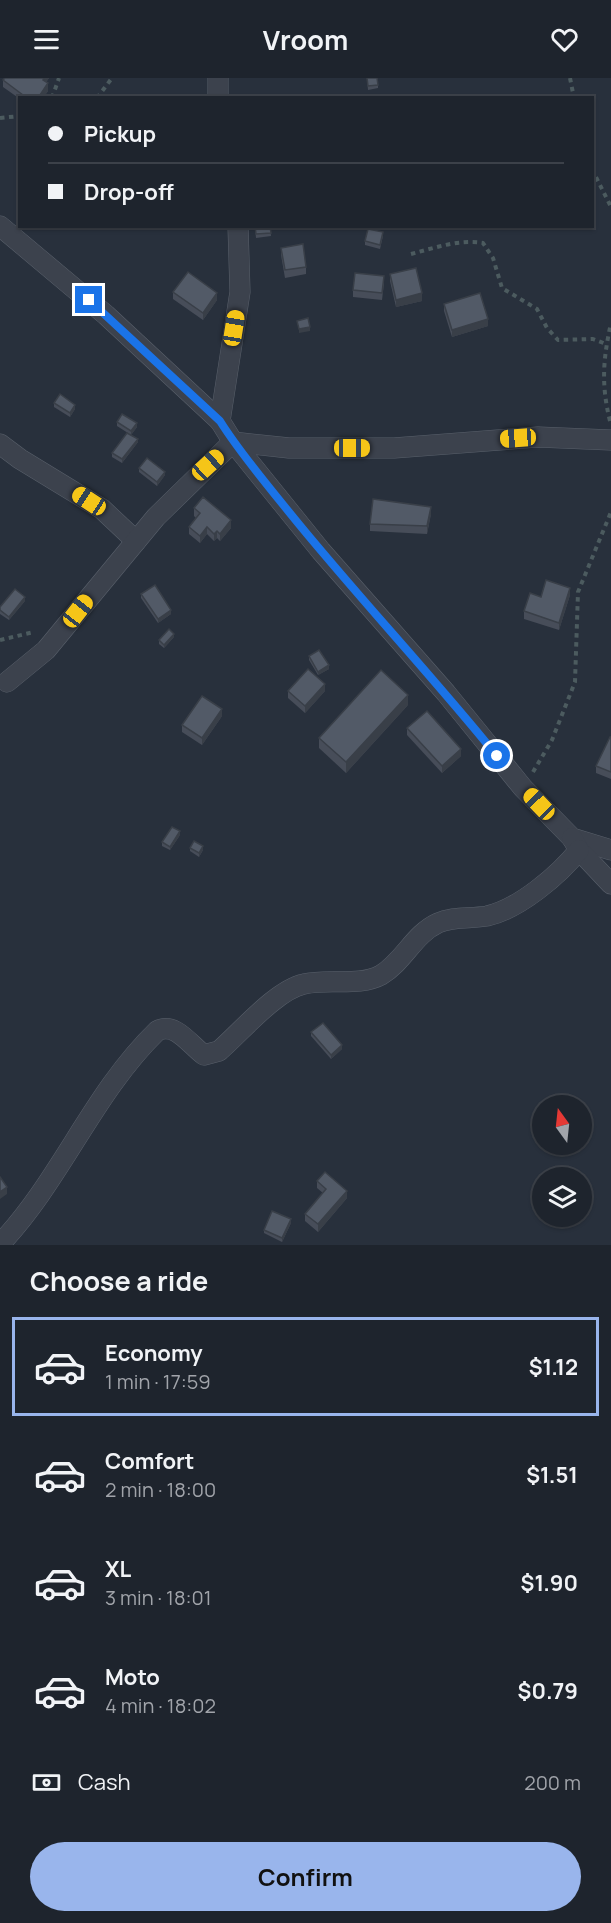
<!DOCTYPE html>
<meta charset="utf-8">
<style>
body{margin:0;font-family:Manrope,sans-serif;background:#2b3039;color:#f1f3f6;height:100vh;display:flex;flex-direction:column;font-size:22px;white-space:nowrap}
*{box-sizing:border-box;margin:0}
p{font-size:20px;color:#a1a4aa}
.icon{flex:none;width:33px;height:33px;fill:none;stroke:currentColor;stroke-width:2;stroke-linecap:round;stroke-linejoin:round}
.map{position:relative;height:1167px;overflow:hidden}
.side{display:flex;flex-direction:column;background:#1e242d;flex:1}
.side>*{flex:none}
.top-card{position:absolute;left:18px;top:18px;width:576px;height:132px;border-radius:0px;box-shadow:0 2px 4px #0004,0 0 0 2px #3c4149;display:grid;align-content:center;height:132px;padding:0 30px;background:#1e242d}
.needle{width:39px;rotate:345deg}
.buttons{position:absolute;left:532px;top:1017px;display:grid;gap:12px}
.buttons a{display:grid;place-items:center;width:60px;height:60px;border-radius:50%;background:#1e242d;box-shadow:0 2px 4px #0004,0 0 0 2px #3c4149;font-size:30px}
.end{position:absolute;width:27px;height:27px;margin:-14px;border:8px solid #1a73e8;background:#fff;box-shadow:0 0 0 3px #fff}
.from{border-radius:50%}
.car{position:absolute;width:18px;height:36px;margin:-18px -9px;border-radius:8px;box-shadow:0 0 4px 2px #0007;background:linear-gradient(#f5c518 24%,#345 0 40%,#f5c518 0 76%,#345 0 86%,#f5c518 0)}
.top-card b{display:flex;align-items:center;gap:21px;height:57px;font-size:22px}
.top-card b+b{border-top:2px solid #3c4149}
.top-card i{width:15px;height:15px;background:#f1f3f6}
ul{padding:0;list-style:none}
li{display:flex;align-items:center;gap:18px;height:99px;margin:0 12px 9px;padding:0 18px;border:3px solid transparent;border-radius:0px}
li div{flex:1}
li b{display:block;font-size:22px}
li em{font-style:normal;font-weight:700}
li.on{border-color:#99b5ec}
li>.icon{width:54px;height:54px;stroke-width:1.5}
h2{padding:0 30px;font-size:27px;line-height:72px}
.pay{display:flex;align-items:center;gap:15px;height:66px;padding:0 30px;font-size:22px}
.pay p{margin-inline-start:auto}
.action{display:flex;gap:12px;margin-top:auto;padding:12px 30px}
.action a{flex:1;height:69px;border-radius:36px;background:#99b5ec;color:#111;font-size:24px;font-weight:700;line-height:69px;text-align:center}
header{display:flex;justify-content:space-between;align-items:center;height:78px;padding:0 30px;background:#1e242d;font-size:27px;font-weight:700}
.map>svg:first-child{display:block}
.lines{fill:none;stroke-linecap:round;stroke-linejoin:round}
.street-casing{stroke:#59606b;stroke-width:21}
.path{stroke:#4c5b5f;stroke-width:4;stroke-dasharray:4.5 4.5;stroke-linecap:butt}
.street{stroke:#3c424d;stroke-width:20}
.wall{fill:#474d59}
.shaded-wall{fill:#393f48}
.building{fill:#525a67;stroke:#393f48;stroke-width:1.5}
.route{stroke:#1a73e8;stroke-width:8}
</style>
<header><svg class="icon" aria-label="menu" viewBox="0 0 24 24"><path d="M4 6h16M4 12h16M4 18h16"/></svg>Vroom<svg class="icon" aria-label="heart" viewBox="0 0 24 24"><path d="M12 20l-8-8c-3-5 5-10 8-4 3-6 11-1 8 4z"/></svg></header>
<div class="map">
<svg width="611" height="1167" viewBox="0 0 611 1167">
<rect width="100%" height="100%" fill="#28303c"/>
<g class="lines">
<defs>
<g id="street">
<path d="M218,20v-20"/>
<path d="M0,148l106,89 114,106 13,21 88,109 125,142 77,95 49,50 39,12"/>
<path d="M220,343l20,-129 -2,-66"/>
<path d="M0,366l20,15 82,50 34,32"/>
<path d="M7,604l39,-32 110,-133 77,-75 56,6h105l144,-11 73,3"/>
<path d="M572,760l7,12 32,34"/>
<path d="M0,1166c61,-64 93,-151 157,-213 18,-10 33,14 47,24l15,-4c22,-19 57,-61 85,-67 24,-6 55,3 77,-9 23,-14 33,-41 57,-52 15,-7 33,-4 49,-7 32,-7 72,-41 92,-66"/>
</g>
</defs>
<!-- street casing -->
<use href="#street" class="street-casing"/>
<!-- path -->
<g class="path">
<path d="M570,0l4,20"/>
<path d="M52,20l7,-20"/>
<path d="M97,20l15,-20"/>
<path d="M0,40l20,-2"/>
<path d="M592,91l19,38"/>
<path d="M411,176c23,-6 48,-15 72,-11l10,15 9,30 35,21 10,19 11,12 35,-1 13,5"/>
<path d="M610,343c-9,-36 -7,-62 1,-98"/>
<path d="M0,562l34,-8"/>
<path d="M533,694l19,-32 23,-58 3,-90 33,-80"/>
</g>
<!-- street -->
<use href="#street" class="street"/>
</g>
<!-- wall -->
<g class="wall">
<path d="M49,0l-3,4 2,9 -5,7h-23v1l-17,-12v-7z"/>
<path d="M367,0l11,7v3l-10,2z"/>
<path d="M270,148l1,10 -15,2 -1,-11z"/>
<path d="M383,158l-3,13 -15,-4v-4z"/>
<path d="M281,170l25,19v7l-21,4 -4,-23z"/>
<path d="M390,196l32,27 -26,6 -6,-26z"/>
<path d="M384,205l-2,17 -29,-3v-7z"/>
<path d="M173,214l44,8 -14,20 -30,-21z"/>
<path d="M444,226l44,22 -36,11 -8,-26z"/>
<path d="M54,325l21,6 -5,8 -16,-10z"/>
<path d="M117,344l20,5 -6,8 7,7 -16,21 -10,-6v-4l16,-20 -11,-7z"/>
<path d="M139,390l26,7 -8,11 -18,-14z"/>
<path d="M194,430l37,20 -11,13 -3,-3 -3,3 -7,-7 -7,9 -11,-9v-7l7,-9 -2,-2z"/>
<path d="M431,436l-4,20 -57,-3v-7z"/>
<path d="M141,516l30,20 -13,9 -17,-25z"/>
<path d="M570,517l-11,35 -35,-11v-8l17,-14z"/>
<path d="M25,523l-16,19 -9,-6v-7z"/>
<path d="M174,559l-10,11 -5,-4v-4z"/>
<path d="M309,578l20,13 -11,6 -9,-15z"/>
<path d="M288,613h37l-20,22 -17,-15z"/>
<path d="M408,627l-62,68 -27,-25v-10z"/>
<path d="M222,638l-20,29 -20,-13v-7z"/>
<path d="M407,650l54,28 -19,17 -35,-38z"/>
<path d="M611,659v42l-15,-6v-7z"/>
<path d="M180,757l-10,15 -8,-4v-4z"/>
<path d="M190,770l13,2 -4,7 -9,-6z"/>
<path d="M311,954l31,17 -11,10 -20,-23z"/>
<path d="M317,1103l30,17 -29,34 -13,-11v-7l18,-21 -6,-5z"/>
<path d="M291,1145l-9,19 -18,-9v-3z"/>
</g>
<!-- shaded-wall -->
<g class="shaded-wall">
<path d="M44,0h5l-6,9v-7z"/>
<path d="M48,5v8l-5,7h-5z"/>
<path d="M217,215v7l-14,20v-7z"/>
<path d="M422,215v8l-26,6v-7z"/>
<path d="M488,241v7l-36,11v-7z"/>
<path d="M310,249v4l-11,2v-4z"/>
<path d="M75,327v4l-5,8v-4z"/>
<path d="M137,345v4l-6,8v-4z"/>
<path d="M138,361v3l-16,21v-4z"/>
<path d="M165,394v3l-8,11v-4z"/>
<path d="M431,429v7l-4,20v-8z"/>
<path d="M231,442v8l-11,13v-7z"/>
<path d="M207,449v7l-7,9v-7z"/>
<path d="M217,453v7l-3,3v-7z"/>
<path d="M570,510v7l-11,35v-7z"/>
<path d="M25,519v4l-16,19v-3z"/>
<path d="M171,532v4l-13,9v-4z"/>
<path d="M174,556v3l-10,11v-3z"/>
<path d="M329,587v4l-11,6v-3z"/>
<path d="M325,606v7l-20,22v-7z"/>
<path d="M408,617v10l-62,68v-11z"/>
<path d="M222,631v7l-20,29v-7z"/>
<path d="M461,671v7l-19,17v-7z"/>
<path d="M180,753v4l-10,15v-3z"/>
<path d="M203,768v4l-4,7v-4z"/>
<path d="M342,967v4l-11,10v-4z"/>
<path d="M7,1109v7l-7,5v-7z"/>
<path d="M347,1113v7l-29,34v-8z"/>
<path d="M291,1141v4l-9,19v-4z"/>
</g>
<!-- building -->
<g class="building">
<path d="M5,0h39l-1,2 5,3 -10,15h-11l-24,-18z"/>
<path d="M367,0h10l1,7 -10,1z"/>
<path d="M255,148h15l1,7 -15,1z"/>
<path d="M368,151l15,3 -3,13 -15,-4z"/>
<path d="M303,166l3,23 -21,3 -4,-22z"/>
<path d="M416,190l6,25 -26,7 -6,-26z"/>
<path d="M188,194l29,21 -14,20 -30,-21z"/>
<path d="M355,195l29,3 -2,17 -29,-3z"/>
<path d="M480,215l8,26 -36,11 -8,-26z"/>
<path d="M308,240l2,9 -11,2 -2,-8z"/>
<path d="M60,316l15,11 -5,8 -16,-10z"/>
<path d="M122,336l15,9 -6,8 -14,-9z"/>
<path d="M127,355l11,6 -16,20 -10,-6z"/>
<path d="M147,380l18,14 -8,10 -18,-14z"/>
<path d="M203,419l28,23 -11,14 -3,-3 -3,3 -7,-7 -7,9 -11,-9 11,-14 -6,-5z"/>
<path d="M373,421l58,8 -4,19 -57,-2z"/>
<path d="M546,502l24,8 -11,35 -35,-12 6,-18 11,4z"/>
<path d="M155,507l16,25 -13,9 -17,-25z"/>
<path d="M15,511l10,8 -16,20 -9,-7v-3z"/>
<path d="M169,551l5,5 -10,11 -5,-5z"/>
<path d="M319,572l10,15 -11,7 -9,-16z"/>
<path d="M308,591l17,15 -20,22 -17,-15z"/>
<path d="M381,592l27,25 -62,67 -27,-24z"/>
<path d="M202,618l20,13 -20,29 -20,-13z"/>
<path d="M427,633l34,38 -19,17 -35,-38z"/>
<path d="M610,659h1v35l-15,-6z"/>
<path d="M172,749l8,4 -10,16 -8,-5z"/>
<path d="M194,763l9,5 -4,7 -9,-5z"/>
<path d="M323,945l19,22 -11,10 -20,-23z"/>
<path d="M325,1094l22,19 -29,33 -13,-10 21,-25 -9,-8z"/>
<path d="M0,1099l7,10 -7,5z"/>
<path d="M272,1133l19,8 -9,19 -18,-8z"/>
</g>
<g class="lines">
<!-- route -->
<path class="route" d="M89,222l131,121c20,32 45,61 69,91 67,83 141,161 208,244"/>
</g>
</svg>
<div class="buttons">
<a><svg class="needle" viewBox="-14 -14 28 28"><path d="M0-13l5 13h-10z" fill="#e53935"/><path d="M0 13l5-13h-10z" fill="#a1a4aa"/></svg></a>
<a><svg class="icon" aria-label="layers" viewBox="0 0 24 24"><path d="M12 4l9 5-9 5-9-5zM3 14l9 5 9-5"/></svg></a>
</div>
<i class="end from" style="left:497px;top:678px"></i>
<i class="end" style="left:89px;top:222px"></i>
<i class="car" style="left:234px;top:250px;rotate:9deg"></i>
<i class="car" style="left:518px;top:360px;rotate:266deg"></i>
<i class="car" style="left:352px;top:370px;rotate:90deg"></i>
<i class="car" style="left:208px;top:387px;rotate:48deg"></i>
<i class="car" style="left:89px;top:423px;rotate:303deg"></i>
<i class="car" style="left:78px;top:533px;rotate:38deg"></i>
<i class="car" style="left:539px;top:726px;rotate:316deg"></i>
<div class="top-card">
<b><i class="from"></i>Pickup</b>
<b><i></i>Drop-off</b>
</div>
</div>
<section class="side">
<h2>Choose a ride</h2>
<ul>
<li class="on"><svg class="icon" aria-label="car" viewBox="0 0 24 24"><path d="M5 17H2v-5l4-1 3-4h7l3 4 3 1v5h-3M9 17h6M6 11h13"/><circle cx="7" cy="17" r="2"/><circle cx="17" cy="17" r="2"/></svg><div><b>Economy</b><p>1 min · 17:59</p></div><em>$1.12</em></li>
<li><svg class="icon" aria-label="car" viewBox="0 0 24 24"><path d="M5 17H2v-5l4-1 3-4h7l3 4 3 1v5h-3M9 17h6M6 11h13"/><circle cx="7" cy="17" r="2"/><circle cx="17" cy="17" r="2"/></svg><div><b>Comfort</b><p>2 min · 18:00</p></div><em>$1.51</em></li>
<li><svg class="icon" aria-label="car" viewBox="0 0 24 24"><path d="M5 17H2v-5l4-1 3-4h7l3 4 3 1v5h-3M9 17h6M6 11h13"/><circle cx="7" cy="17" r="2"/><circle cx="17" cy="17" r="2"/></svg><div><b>XL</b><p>3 min · 18:01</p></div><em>$1.90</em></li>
<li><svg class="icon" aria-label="car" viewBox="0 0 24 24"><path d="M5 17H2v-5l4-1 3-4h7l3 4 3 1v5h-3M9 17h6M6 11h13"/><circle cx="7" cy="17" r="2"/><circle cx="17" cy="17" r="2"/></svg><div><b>Moto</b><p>4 min · 18:02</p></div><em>$0.79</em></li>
</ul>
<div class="pay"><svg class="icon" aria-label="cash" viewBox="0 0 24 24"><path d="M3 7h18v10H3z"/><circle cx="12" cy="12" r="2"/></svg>Cash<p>200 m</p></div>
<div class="action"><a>Confirm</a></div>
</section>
